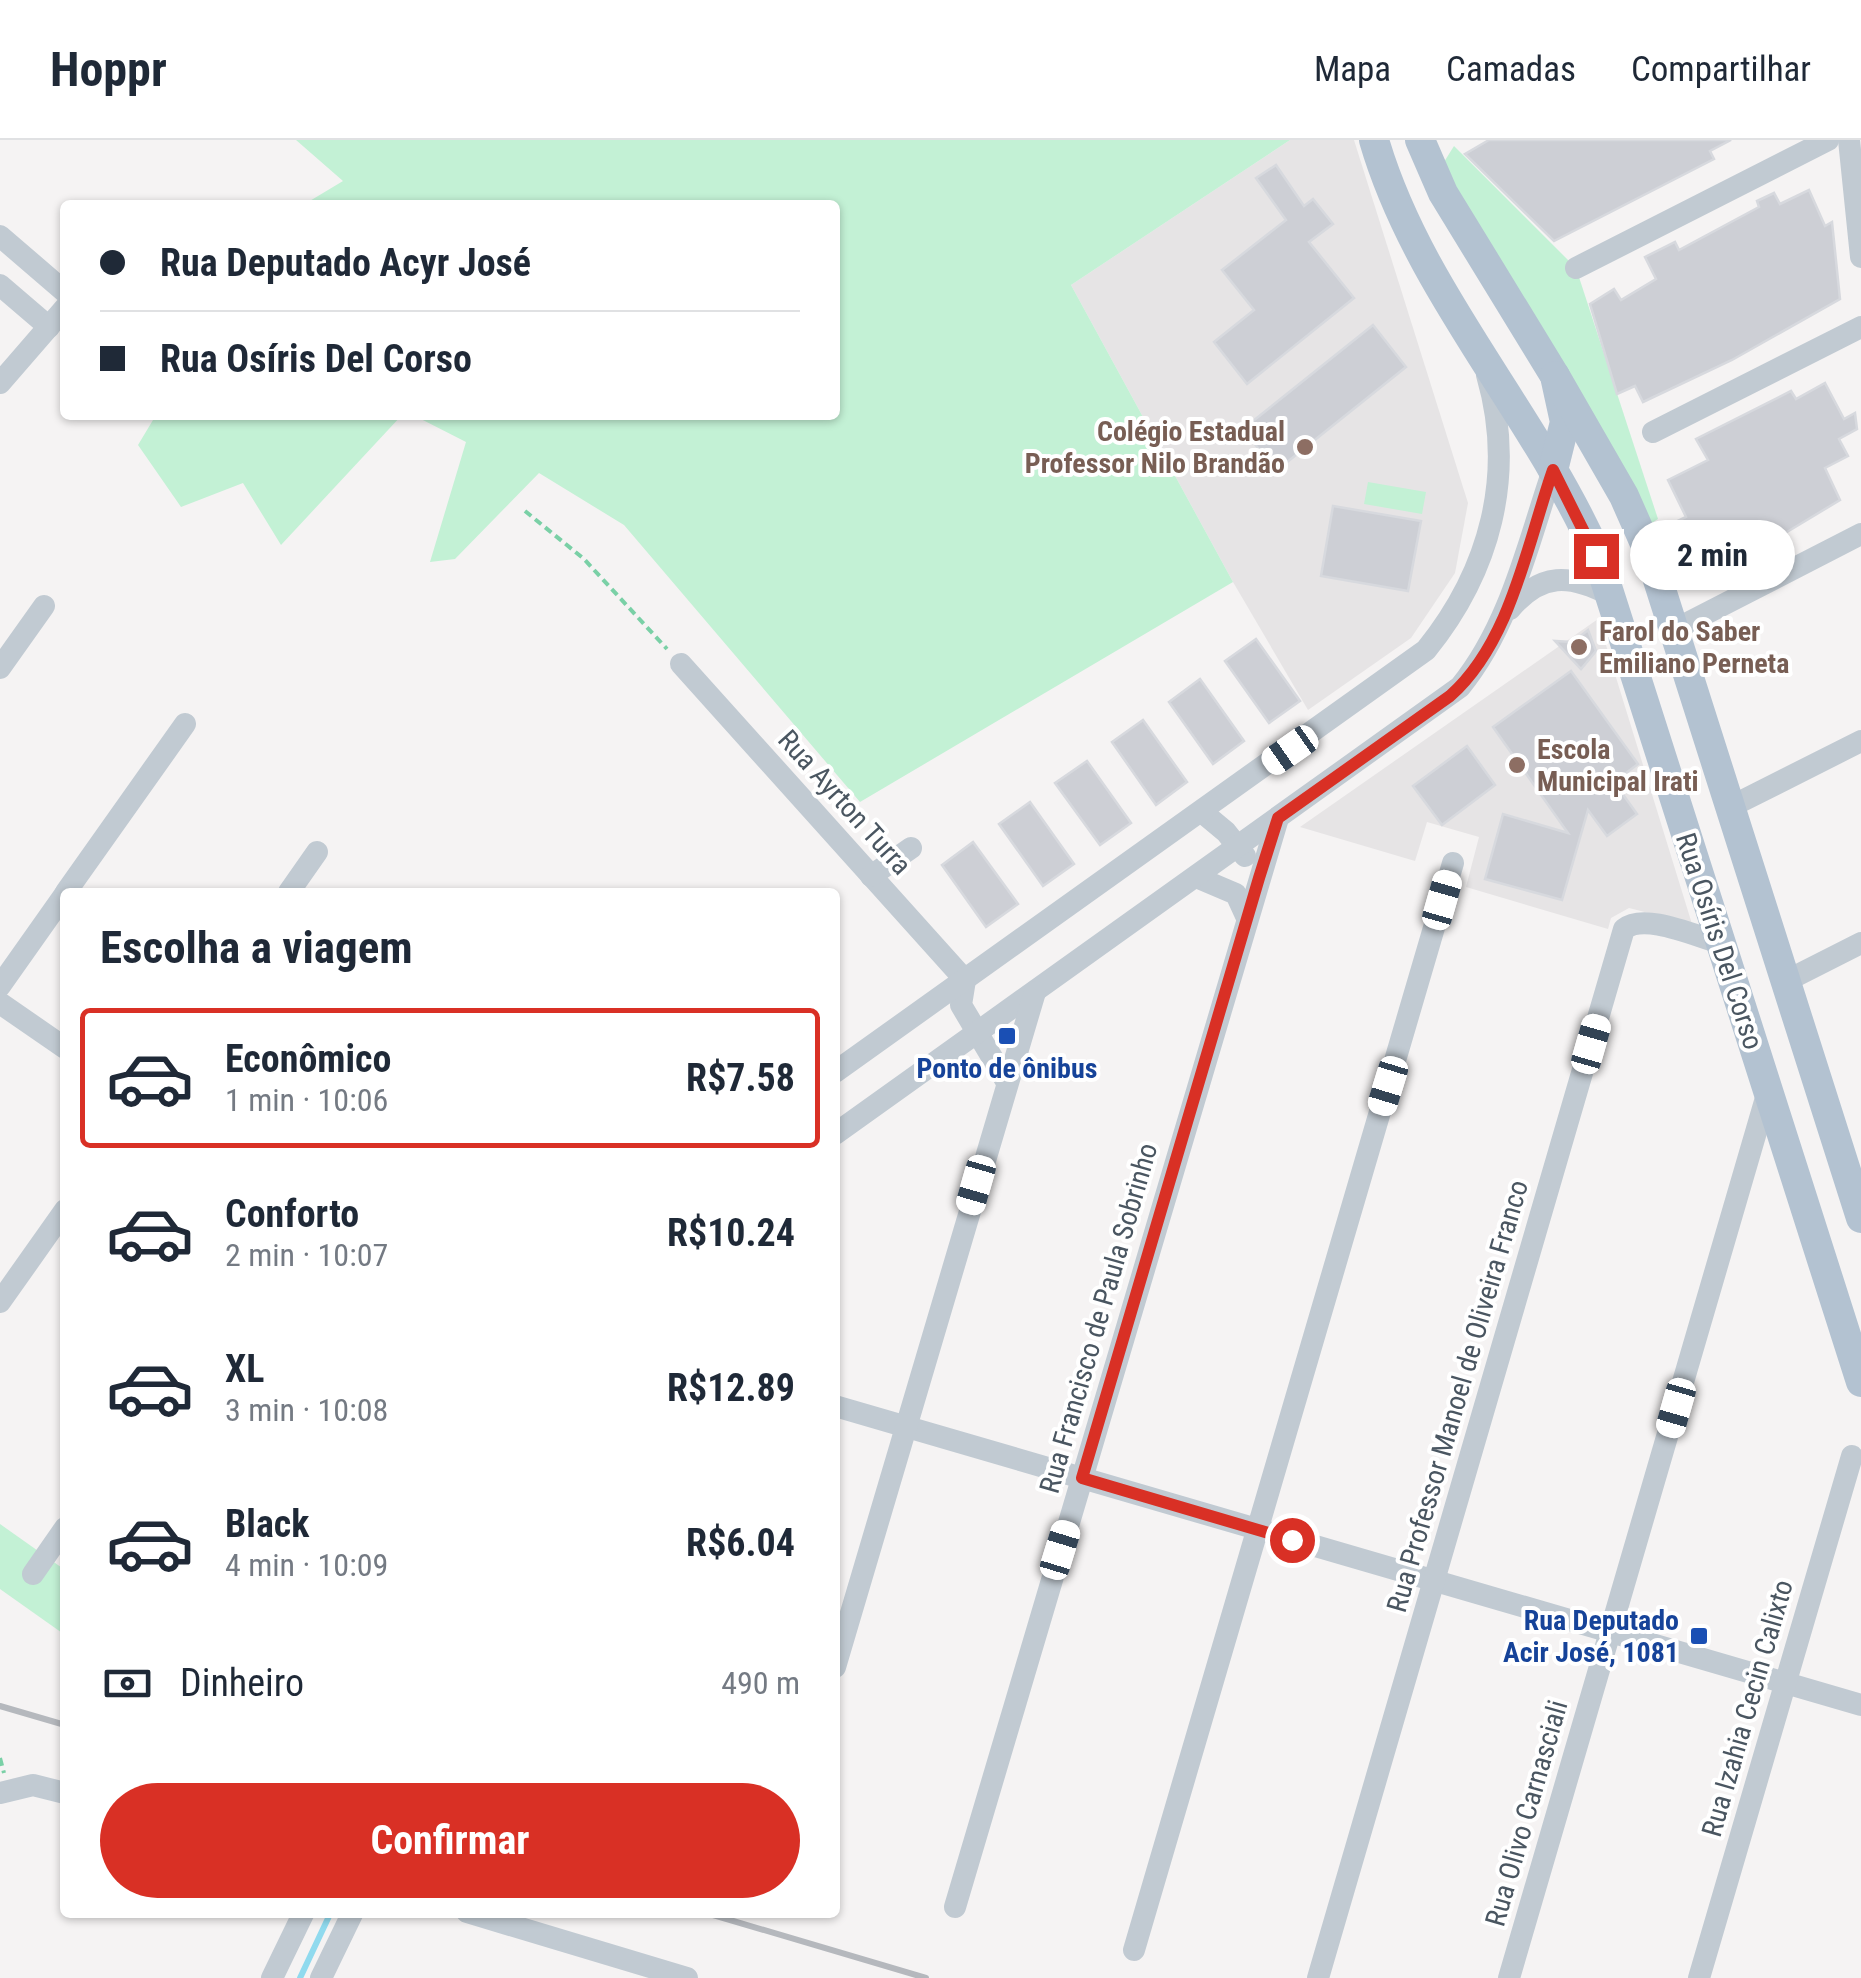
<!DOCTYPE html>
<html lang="pt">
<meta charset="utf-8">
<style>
body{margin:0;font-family:"Roboto Condensed",sans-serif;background:#f2f2f3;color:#1f2937;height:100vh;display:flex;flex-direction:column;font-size:38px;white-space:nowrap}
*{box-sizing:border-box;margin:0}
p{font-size:32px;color:#747a83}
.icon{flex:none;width:55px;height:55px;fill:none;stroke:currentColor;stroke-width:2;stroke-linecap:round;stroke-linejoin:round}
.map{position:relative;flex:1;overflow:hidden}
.side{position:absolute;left:60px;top:748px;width:780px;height:1030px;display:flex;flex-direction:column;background:#fff;border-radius:10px;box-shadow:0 2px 8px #0004}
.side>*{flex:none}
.top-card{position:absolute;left:60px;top:60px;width:780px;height:220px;border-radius:10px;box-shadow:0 2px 8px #0004;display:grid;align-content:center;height:220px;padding:0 40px;background:#fff}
.end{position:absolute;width:45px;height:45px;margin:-22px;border:12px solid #d93025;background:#fff;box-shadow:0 0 0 5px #fff}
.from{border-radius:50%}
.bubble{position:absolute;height:70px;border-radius:35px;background:#fff;box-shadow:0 2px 8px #0004;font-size:32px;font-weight:700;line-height:70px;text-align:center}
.car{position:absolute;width:30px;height:60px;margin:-30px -15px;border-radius:12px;box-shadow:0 0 8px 2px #0007;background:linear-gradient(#fff 24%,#345 0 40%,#fff 0 76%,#345 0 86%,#fff 0)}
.top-card b{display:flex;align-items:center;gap:35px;height:95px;font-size:38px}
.top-card b+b{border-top:2px solid #e0e1e3}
.top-card i{width:25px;height:25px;background:#1f2937}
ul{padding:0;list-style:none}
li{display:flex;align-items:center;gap:30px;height:140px;margin:0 20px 15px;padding:0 20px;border:5px solid transparent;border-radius:10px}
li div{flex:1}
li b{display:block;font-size:38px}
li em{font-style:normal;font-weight:700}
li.on{border-color:#d93025}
li>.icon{width:90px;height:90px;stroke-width:1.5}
h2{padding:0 40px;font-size:45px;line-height:120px}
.pay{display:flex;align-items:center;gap:25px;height:110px;padding:0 40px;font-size:38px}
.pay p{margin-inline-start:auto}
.action{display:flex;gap:20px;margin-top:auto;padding:20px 40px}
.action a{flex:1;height:115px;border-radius:60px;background:#d93025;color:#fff;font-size:40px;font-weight:700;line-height:115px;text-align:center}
header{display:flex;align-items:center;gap:60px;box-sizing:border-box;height:140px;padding:0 50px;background:#fff;border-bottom:2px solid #e0e1e3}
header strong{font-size:48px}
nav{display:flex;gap:55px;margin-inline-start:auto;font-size:35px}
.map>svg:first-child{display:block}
.education{fill:#e6e4e5}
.green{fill:#c3f1d5}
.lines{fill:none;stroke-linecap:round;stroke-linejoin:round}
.stream{stroke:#90daee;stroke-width:6}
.building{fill:#cdcfd5;stroke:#d7d9de;stroke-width:2.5}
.path{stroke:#7ad0a6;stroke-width:4;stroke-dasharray:8 5;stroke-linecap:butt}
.minor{stroke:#c1cad2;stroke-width:22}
.major{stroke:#b3c2d1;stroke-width:30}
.rail{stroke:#b5b8bd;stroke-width:6}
.route{stroke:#d93025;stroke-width:12}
.education-dot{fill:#8d6e63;stroke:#fff;stroke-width:4}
.transit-dot{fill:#1a4fb4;stroke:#fff;stroke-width:4}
.labels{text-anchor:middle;stroke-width:8;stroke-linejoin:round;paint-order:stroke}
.education-label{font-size:28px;font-weight:bold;fill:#785e54;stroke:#fff;text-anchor:start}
.street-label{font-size:28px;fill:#4a5661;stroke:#fff}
.transit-label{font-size:28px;font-weight:bold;fill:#164399;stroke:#fff}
</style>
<header>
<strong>Hoppr</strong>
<nav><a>Mapa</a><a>Camadas</a><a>Compartilhar</a></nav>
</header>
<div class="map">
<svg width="1861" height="1838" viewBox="0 0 1861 1838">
<rect width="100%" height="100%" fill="#f5f3f3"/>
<!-- education -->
<g class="education">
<path d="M1290,0h64l114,363 -13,70 -44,65 -103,72 -75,-128 -162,-297z"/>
<path d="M1598,479l94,305 -63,-16 -18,10 -3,11 -142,-42 13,-50 -52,-15 -12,39 -115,-34z"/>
</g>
<!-- green -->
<g class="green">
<path d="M296,0h994l-219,145 162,297 -373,220 -236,-277 -85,-52 -84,86 -25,3 36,-120 -53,-27h422v-210h-532l40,-24z"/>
<path d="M1454,6l122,122 82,251 -8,5 -191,-331 -15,-31z"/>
<path d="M156,275h246l-121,130 -38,-62 -62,24 -43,-62z"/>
<path d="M1368,342l58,10 -4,22 -58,-10z"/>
<path d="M0,1384l65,46v65l-65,-46z"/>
</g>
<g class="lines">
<!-- stream -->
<path class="stream" d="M300,1838l31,-66"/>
</g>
<!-- building -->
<g class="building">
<path d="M1489,0h242l-21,11 4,8 -160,82 -89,-87z"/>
<path d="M1276,25l28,41 9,-7 20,25 -24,18 45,56 -107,86 -33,-42 40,-32 -32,-40 64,-50 -30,-42z"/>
<path d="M1809,50l16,36 7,-4 8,77 -108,61 -89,42 -8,-16 -18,8 -27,-90 24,-15 7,11 35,-21 -11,-22 30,-15 4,8 80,-43 -2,-6 17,-8 6,11z"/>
<path d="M1373,185l33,42 -130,104 -33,-42z"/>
<path d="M1825,243l19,36 11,-6 2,16 -18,10 9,17 -23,12 15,32 -53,32 -35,16 -2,-6 -61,38 -26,-52 23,-11 -18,-37 40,-20 -12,-21 95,-48 5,8z"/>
<path d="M1333,366l88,15 -13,70 -87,-15z"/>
<path d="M1588,490l8,21 -15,18 -26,-28 18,1z"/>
<path d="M1256,499l44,62 -31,22 -44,-62z"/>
<path d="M1571,531l67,93 -24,18 23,32 -30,22 -19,-26 -26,90 -77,-21 18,-65 65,19 -75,-106z"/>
<path d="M1200,539l44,62 -31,23 -44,-62z"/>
<path d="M1143,580l44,62 -31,23 -44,-63z"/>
<path d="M1467,606l28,39 -53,40 -29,-39z"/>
<path d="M1087,621l44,62 -31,22 -45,-62z"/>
<path d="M1030,662l44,62 -31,22 -44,-62z"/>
<path d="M973,702l45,62 -32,23 -44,-62z"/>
</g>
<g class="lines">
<!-- path -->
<g class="path">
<path d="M525,371l59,48 83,90"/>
<path d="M0,1618l4,15"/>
</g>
<!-- minor -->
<g class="minor">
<path d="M1849,0l12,117"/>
<path d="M0,96l65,56"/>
<path d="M1576,128l252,-128"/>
<path d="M0,145l49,42"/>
<path d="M0,243l65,-75"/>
<path d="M1653,292l208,-105"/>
<path d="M1510,469c31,-37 60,-35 100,-14"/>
<path d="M1674,490l187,-96"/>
<path d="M681,524l284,316 -4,25 45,76"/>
<path d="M0,528l44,-62"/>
<path d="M1730,667l131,-66"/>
<path d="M1202,672l24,20 19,24"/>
<path d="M871,736l40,-28"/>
<path d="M1196,737l40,17 11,24"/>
<path d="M66,752l119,-168"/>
<path d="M289,752l28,-40"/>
<path d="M1786,841l75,-38"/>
<path d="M0,846l65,-92"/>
<path d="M0,863l65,45"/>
<path d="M835,932l591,-422c64,-79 90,-175 61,-275"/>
<path d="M835,994l625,-447c50,-61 68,-144 93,-217"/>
<path d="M0,1162l65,-92"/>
<path d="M835,1266l1026,299"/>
<path d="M33,1434l32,-46"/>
<path d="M835,1527l200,-675"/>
<path d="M0,1653l33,-8 32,8"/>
<path d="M955,1767l323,-1089"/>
<path d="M467,1772l220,66"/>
<path d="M1134,1810l319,-1087"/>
<path d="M272,1838l32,-66"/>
<path d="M321,1838l32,-66"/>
<path d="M1318,1838l306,-1049c21,-17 73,8 97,14"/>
<path d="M1509,1838l259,-887"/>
<path d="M1699,1838l153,-522"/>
</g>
<!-- major -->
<g class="major">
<path d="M1374,0c44,151 160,272 223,415l264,827"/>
<path d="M1420,0l23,53 112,183 10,46 -12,48"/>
<path d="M1555,236l69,120 26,59 211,663"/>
</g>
<!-- rail -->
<g class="rail">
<path d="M0,1566l65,19"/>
<path d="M703,1772l223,66"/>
</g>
</g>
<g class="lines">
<!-- route -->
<path class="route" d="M1292,1400l-210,-62 177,-600 19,-60 172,-122c61,-54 77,-152 103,-226l43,86"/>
</g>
<!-- markers -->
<g class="education-dot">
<circle cx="1305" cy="307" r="10"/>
<circle cx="1579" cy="507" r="10"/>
<circle cx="1517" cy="625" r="10"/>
</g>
<g class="transit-dot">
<rect x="997" y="886" width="20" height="20" rx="5"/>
<rect x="1689" y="1486" width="20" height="20" rx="5"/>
</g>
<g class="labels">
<!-- education labels -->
<g class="education-label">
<text x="1285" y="301" text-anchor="end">Colégio Estadual<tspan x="1285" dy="32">Professor Nilo Brandão</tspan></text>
<text x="1599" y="501">Farol do Saber<tspan x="1599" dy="32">Emiliano Perneta</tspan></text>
<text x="1537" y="619">Escola<tspan x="1537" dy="32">Municipal Irati</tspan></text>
</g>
<!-- street labels -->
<g class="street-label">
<text transform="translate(845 662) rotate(48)" y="10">Rua Ayrton Turra</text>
<text transform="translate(1720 801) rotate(72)" y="10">Rua Osíris Del Corso</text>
<text transform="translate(1098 1178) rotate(-74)" y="10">Rua Francisco de Paula Sobrinho</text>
<text transform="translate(1457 1256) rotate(-74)" y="10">Rua Professor Manoel de Oliveira Franco</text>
<text transform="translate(1747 1568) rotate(-74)" y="10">Rua Izahia Cecin Calixto</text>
<text transform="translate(1526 1673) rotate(-74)" y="10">Rua Olivo Carnasciali</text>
</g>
<!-- transit labels -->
<g class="transit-label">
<text x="1007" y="938">Ponto de ônibus</text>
<text x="1679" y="1490" text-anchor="end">Rua Deputado<tspan x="1679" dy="32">Acir José, 1081</tspan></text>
</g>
</g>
</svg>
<i class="end from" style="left:1292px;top:1400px"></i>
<i class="end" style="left:1596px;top:416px"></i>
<div class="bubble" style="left:1630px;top:380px;width:165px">2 min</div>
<i class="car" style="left:1290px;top:610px;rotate:235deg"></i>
<i class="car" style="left:1442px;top:760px;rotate:16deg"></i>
<i class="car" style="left:1591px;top:904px;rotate:16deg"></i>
<i class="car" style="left:1388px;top:946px;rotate:197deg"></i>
<i class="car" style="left:976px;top:1045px;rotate:196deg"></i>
<i class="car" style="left:1676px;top:1268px;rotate:196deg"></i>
<i class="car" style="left:1060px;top:1410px;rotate:17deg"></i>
<div class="top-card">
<b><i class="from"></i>Rua Deputado Acyr José</b>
<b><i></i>Rua Osíris Del Corso</b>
</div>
<section class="side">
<h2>Escolha a viagem</h2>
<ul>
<li class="on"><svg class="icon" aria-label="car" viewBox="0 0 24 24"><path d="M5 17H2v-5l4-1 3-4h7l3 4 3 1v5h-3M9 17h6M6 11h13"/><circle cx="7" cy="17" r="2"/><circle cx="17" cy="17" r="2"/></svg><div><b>Econômico</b><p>1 min · 10:06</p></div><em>R$7.58</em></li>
<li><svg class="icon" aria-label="car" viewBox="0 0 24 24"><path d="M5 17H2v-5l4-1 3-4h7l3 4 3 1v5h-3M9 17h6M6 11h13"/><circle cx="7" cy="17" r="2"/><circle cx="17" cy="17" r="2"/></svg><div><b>Conforto</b><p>2 min · 10:07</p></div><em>R$10.24</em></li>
<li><svg class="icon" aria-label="car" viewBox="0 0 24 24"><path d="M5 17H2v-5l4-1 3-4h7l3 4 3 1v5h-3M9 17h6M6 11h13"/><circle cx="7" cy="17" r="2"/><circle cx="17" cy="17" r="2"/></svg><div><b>XL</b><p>3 min · 10:08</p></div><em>R$12.89</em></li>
<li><svg class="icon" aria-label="car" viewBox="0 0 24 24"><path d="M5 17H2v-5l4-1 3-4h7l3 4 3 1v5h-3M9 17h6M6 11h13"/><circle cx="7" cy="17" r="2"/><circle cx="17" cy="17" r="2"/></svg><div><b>Black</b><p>4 min · 10:09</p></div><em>R$6.04</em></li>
</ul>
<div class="pay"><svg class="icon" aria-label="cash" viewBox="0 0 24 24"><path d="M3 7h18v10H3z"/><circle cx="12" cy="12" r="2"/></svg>Dinheiro<p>490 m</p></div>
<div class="action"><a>Confirmar</a></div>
</section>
</div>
